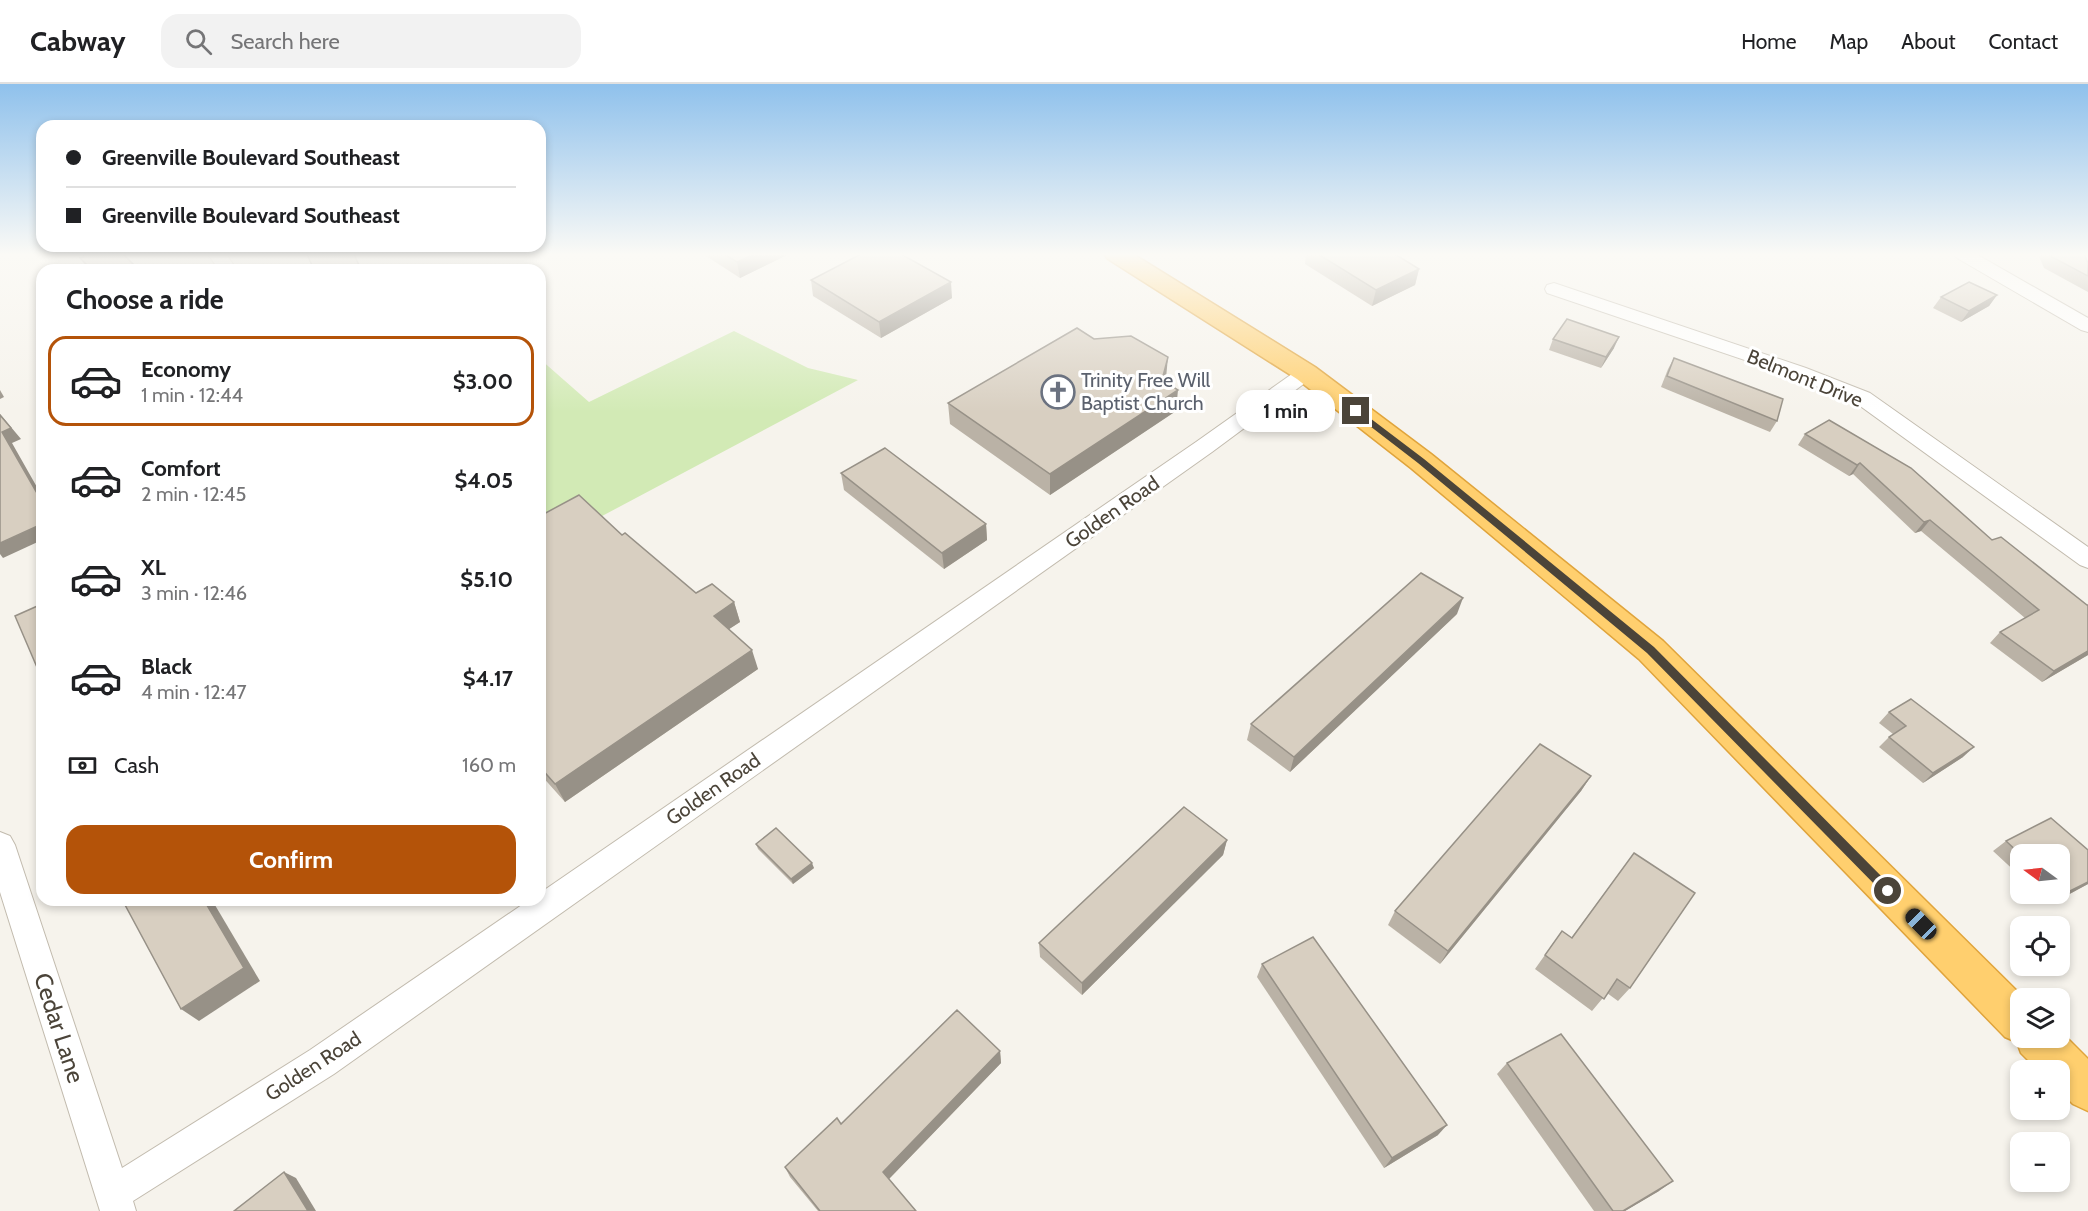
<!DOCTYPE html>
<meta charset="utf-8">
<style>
body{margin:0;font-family:Cabin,sans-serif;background:#f2f2f2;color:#202124;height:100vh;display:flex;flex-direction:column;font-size:22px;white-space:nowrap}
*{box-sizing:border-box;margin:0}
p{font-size:20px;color:#757577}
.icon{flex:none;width:33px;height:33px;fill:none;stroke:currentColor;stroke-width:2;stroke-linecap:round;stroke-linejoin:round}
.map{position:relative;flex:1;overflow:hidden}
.panel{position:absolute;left:36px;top:180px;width:510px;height:642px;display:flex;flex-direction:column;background:#fff;border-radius:18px;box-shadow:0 3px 9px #0003}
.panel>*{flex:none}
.guide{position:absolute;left:36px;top:36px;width:510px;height:132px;border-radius:18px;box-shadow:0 3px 9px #0003;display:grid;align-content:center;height:132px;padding:0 30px;background:#fff}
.needle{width:39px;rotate:285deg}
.tools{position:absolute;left:2010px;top:760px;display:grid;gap:12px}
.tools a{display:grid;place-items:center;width:60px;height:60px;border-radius:12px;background:#fff;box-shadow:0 3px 9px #0003;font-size:30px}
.end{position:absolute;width:27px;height:27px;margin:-14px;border:8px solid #4b4439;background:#fff;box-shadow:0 0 0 3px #fff}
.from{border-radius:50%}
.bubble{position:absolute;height:42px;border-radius:18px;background:#fff;box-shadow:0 3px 9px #0003;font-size:20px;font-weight:800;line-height:42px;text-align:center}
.car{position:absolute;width:18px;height:36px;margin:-18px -9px;border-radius:8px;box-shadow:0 0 4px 2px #0007;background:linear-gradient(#222 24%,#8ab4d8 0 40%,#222 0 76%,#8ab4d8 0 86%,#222 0)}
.guide b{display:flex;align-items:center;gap:21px;height:57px;font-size:22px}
.guide b+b{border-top:2px solid #e0e0e0}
.guide i{width:15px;height:15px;background:#202124}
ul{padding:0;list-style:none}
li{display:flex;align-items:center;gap:18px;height:90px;margin:0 12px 9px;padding:0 18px;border:3px solid transparent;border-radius:18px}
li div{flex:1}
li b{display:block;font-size:22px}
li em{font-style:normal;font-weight:800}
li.on{border-color:#b45309}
li>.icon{width:54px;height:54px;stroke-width:1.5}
h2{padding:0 30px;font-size:27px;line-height:72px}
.pay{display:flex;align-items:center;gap:15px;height:66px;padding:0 30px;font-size:22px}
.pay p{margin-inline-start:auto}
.cta{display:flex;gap:12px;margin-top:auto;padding:12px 30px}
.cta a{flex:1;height:69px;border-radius:18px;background:#b45309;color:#fff;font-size:24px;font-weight:800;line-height:69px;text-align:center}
header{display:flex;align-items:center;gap:36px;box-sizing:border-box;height:84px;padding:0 30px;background:#fff;border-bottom:2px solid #e0e0e0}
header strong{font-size:28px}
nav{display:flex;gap:33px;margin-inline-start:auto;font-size:21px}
.search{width:420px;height:54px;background:#f2f2f2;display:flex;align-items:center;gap:15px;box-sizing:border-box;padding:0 21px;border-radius:18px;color:#757577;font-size:22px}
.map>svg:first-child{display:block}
.green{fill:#d2eab5}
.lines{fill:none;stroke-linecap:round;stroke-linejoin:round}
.street-casing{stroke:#c2bbae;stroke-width:2}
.highway-casing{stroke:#e0a43c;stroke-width:3}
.street{fill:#fff;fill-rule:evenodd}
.highway{fill:#ffcf6e;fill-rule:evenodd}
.wall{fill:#bab2a6}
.shaded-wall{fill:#979187}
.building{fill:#d8cfc1;stroke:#979187;stroke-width:1.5}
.route{fill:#4b4439}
.labels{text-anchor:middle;stroke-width:6;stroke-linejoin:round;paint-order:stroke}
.street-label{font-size:20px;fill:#4b4439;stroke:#fff}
.worship-label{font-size:20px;fill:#5b616d;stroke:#fff;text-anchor:start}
.near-street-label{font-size:24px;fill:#4b4439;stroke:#fff}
</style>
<header>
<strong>Cabway</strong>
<div class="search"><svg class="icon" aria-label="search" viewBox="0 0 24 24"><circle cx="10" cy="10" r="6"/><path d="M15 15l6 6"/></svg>Search here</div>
<nav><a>Home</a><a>Map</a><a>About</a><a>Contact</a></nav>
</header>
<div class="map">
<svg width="2088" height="1127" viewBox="0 0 2088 1127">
<rect width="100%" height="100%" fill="#f6f3ec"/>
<!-- green -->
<path class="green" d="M734,247l74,37 50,12 -318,169v-190l49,43z"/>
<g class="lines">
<defs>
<g id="street">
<path d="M208,170h18l11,16h-18z"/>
<path d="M1954,170h22l112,64v14l-7,-2 -124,-72z"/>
<path d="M1554,199l252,85 64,25 218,154v21l-8,-3 -224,-162 -64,-27 -245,-83 -2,-4 2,-4z"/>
<path d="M1306,283l7,2 3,4 -3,4 -101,75 -878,622 -201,127 3,10h-36l-100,-319v-60l10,4 5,9 107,323 188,-118 219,-150h11v-7l656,-451 103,-73z"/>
</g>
<path id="highway" d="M1104,170h29l182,113 116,87 232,187 362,358h-5v39h40v-7l28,28v52l-15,-7 -13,-13v-20h-21l-18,-18 -4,-11 -12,-5 -366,-378 -228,-191 -114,-89 -189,-120z"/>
</defs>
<!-- street casing -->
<use href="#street" class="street-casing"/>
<!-- highway casing -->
<use href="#highway" class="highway-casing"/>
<!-- street -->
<use href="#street" class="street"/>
<!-- highway -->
<use href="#highway" class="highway"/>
</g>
<!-- wall -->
<g class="wall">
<path d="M81,170h42l11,11 4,5h-49l-9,-12 3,-1z"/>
<path d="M703,170h86l-49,24z"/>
<path d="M1306,170h89l24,15 -4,16 -43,21 -67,-42z"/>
<path d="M2038,170h46l4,9v29l-44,-24z"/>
<path d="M811,196l141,18 -71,40 -68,-42z"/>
<path d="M1997,211l-8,11 -28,16 -28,-14 8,-11z"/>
<path d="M1094,255l72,39 -1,4 11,29 -126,84 -100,-71 -2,-21z"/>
<path d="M1553,255l61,9 -13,20 -52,-18z"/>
<path d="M1674,274l103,63 -7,11 -109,-45 7,-18z"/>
<path d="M1829,336l163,120 95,65h1v50l-46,27 -52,-39 10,-11 25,-14 -104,-87 -6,2 -62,-59 -4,2 -51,-31 7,-11z"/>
<path d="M841,389l145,51 1,16 -43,29 -100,-79z"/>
<path d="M540,432l82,19 74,58 38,9 6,20 -11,7 29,40 -193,133 -25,-28z"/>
<path d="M1457,530l-167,158 -43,-32 4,-16z"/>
<path d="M1889,628l74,45 -40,26 -44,-36 10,-10 4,-3 -14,-11z"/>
<path d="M1591,692l-10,15 -141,173 -52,-39 7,-14z"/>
<path d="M2051,734l37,32v34l-37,20 -11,-10h20v-39h-40v21l-27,-25 13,-10z"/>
<path d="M1227,756l-4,15 -141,140 -42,-38 -1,-14z"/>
<path d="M756,760l58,24 -21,16 -35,-35z"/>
<path d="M1623,784l7,120 -12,13 -11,-8 -15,18 -57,-42 27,-38 9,7z"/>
<path d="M1262,880l176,171 -54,33 -127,-191z"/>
<path d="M1000,967l1,12 -112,116 27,32h-98l-28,-34 -5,-10 56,-43z"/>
<path d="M1507,979l152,128 -34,20h-31l-97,-137z"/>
</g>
<!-- shaded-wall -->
<g class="shaded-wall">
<path d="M754,170h35l-49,24 -3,-16z"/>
<path d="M134,181l4,5h-18z"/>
<path d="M1419,185l-4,16 -43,21 4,-16z"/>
<path d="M951,198l1,16 -71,40 -2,-16z"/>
<path d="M1997,211l-8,11 -28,16 8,-11z"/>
<path d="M1619,253l-5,11 -13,20 5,-11z"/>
<path d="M1168,273l-2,21 -6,23 2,-21z"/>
<path d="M0,306l4,7 -4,2z"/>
<path d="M1178,306l-2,21 -126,84v-21z"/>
<path d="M0,330l21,25 -9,4 30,53v6l-40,-70z"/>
<path d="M1860,379l-7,11 -4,2 8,-11z"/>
<path d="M1930,436l-9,11 -6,2 9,-11z"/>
<path d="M42,440v16l-39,18 -3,-4v-11z"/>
<path d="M986,440l1,16 -43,29 -2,-16z"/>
<path d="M1463,514l-6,16 -167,158 4,-15z"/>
<path d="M734,518l6,20 -20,13 -6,-19z"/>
<path d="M752,566l6,19 -193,133 -10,-18z"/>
<path d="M2088,567v4l-46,27 12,-11z"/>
<path d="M1974,663l-11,10 -40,26 10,-10z"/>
<path d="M1591,692l-10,15 -141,173 8,-13z"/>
<path d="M1227,756l-4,15 -141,140v-12z"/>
<path d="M812,779l2,5 -21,16 -2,-5z"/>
<path d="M2088,798v2l-37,20 13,-10z"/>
<path d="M204,816h8l48,81 -61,40 -18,-12z"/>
<path d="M1000,967l1,12 -115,119 -3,-10z"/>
<path d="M1447,1041l-9,10 -54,33 8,-10z"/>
<path d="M284,1088l12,6 20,33h-8z"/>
<path d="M1673,1097l-14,10 -34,20h-2z"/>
</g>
<!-- building -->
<g class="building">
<path d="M82,170h41l11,11 -14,5h-28l-12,-12 4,-1z"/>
<path d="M307,170h47l7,16h-47z"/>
<path d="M724,170h30l-17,8z"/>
<path d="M861,170h40l50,28 -72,40 -68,-42z"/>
<path d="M1318,170h77l24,15 -43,21z"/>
<path d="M2051,170h33l4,9v13l-36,-19z"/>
<path d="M1969,198l28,13 -28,16 -28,-14z"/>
<path d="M1567,235l52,18 -13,20 -53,-18z"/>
<path d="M1077,244l17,11 37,-3 37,21 -6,23 16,10 -128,84 -102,-71z"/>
<path d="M1674,274l109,41 -6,22 -110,-45z"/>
<path d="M0,331l11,13 -9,4 40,70v7l-1,1 1,2v12l-42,19z"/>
<path d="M1829,336l82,48 81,72 9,-3 86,68h1v46l-34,20 -54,-39 39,-22 -109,-90 -6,2 -64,-59 -3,2 -52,-31z"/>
<path d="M885,364l101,76 -44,29 -101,-80z"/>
<path d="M579,411l43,40 3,-2 71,60 16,-9 22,18 -20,14 38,34 -197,134 -15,-17v-251z"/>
<path d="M1421,489l42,25 -169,159 -43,-33z"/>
<path d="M42,520v75l-27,-63z"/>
<path d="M1911,615l63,48 -41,26 -44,-36 17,-11 -17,-14z"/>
<path d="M1540,660l51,32 -143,175 -53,-40z"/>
<path d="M1184,723l43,33 -145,143 -43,-40z"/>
<path d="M2051,734l37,32v32l-24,12 -4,-4v-35h-39l-15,-14z"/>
<path d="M776,744l36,35 -21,16 -35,-35z"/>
<path d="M1634,769l61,40 -65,95 -13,-9 -13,20 -59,-44 17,-24 10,7z"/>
<path d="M129,816h75l40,68 -63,41 -57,-106z"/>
<path d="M1313,853l134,188 -55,33 -130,-194z"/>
<path d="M957,926l43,41 -117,121 33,39h-96l-35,-44 52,-49 4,6z"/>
<path d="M1561,950l112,147 -50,30h-10l-106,-148z"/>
<path d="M284,1088l24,39h-74z"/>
</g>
<!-- sky -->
<linearGradient id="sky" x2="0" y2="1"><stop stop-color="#8fc1ec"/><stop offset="0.52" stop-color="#fbfaf6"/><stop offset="1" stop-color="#fbfaf6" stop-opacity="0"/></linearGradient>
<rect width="2088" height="328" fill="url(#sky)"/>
<!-- route -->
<path class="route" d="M1353,325h5l66,50 230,188 238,240v7h-8l-237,-241 -229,-190 -65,-50z"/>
<!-- icons -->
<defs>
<symbol id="church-ring" viewBox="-11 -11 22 22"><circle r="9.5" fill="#fff" stroke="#6b7280" stroke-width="1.5"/><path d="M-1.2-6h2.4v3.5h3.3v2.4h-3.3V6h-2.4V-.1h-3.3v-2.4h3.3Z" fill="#6b7280"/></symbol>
</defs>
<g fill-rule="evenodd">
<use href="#church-ring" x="1039" y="289" width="38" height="38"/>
</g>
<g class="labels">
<!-- street labels -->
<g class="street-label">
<text transform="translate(1805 294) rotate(22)" y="7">Belmont Drive</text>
<text transform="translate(1112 428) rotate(-35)" y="7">Golden Road</text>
<text transform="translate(713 705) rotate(-35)" y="7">Golden Road</text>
<text transform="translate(313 982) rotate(-33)" y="7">Golden Road</text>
</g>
<!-- worship labels -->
<g class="worship-label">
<text x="1081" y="303">Trinity Free Will<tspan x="1081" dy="23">Baptist Church</tspan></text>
</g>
<!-- near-street labels -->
<g class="near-street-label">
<text transform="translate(59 944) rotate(72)" y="8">Cedar Lane</text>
</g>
</g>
</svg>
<div class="tools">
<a><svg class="needle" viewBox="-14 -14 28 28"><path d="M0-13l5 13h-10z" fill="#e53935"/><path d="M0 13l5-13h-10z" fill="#757577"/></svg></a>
<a><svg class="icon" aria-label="locate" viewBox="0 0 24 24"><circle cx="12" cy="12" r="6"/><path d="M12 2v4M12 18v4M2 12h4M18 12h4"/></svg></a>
<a><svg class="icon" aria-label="layers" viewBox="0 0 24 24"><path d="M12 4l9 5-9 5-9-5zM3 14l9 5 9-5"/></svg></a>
<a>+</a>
<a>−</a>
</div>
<i class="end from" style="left:1888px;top:807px"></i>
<i class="end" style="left:1356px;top:327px"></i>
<div class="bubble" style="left:1236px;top:306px;width:99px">1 min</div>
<i class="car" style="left:1921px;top:840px;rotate:315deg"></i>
<div class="guide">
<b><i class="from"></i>Greenville Boulevard Southeast</b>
<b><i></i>Greenville Boulevard Southeast</b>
</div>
<section class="panel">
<h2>Choose a ride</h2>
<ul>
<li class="on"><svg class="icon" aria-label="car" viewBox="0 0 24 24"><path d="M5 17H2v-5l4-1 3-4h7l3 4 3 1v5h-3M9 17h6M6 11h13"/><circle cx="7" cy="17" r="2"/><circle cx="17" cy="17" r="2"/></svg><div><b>Economy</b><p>1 min · 12:44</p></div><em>$3.00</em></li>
<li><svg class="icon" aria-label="car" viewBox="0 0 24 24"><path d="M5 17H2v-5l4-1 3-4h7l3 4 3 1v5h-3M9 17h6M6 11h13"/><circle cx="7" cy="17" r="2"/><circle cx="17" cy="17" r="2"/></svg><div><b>Comfort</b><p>2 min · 12:45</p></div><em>$4.05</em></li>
<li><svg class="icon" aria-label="car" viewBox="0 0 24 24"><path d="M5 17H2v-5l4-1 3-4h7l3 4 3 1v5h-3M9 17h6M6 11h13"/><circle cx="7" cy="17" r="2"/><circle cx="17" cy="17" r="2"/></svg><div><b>XL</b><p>3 min · 12:46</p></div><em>$5.10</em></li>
<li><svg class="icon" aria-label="car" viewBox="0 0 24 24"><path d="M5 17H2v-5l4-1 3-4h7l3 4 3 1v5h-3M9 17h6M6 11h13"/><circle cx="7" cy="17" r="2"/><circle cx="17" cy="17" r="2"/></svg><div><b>Black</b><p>4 min · 12:47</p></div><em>$4.17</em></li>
</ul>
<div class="pay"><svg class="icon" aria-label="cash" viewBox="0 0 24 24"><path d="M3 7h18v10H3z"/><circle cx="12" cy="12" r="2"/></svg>Cash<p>160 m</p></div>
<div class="cta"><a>Confirm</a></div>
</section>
</div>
